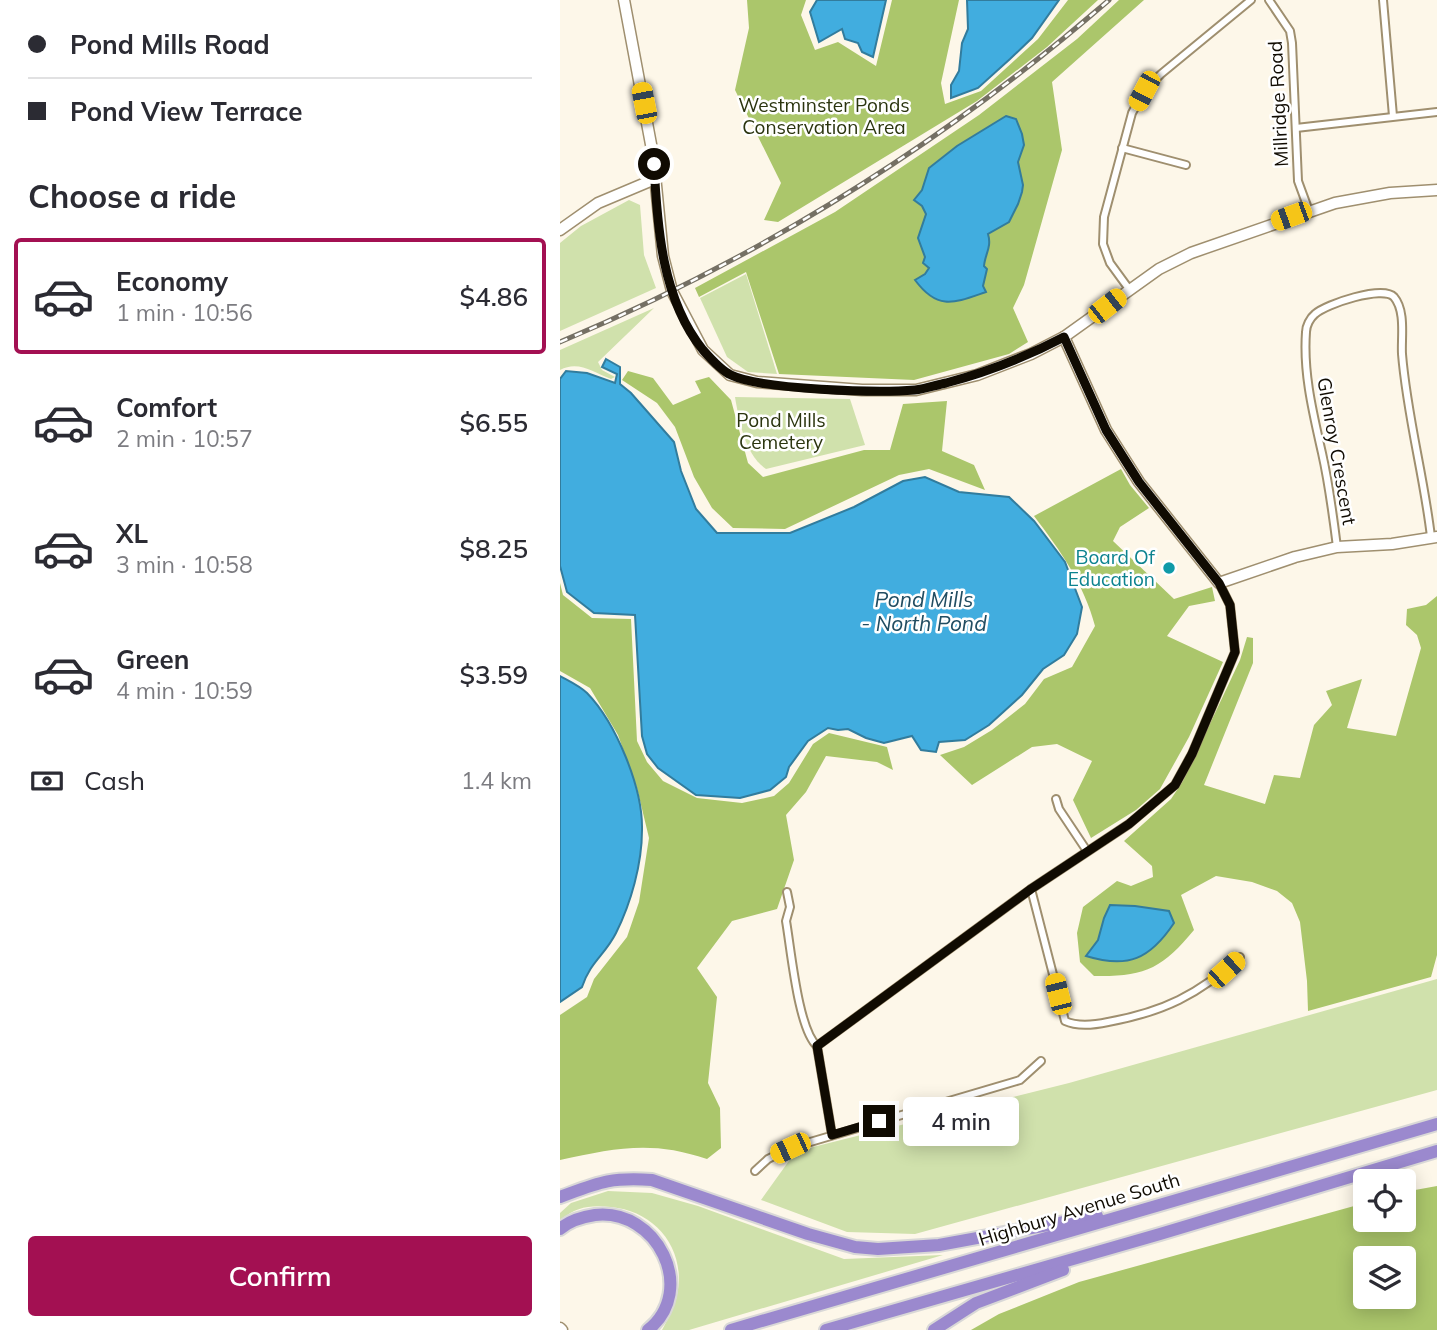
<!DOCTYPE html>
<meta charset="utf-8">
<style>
body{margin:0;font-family:Mulish,sans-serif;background:#f7f7f7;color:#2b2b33;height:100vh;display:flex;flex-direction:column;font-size:26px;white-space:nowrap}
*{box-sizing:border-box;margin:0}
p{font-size:23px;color:#7c7c81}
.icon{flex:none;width:38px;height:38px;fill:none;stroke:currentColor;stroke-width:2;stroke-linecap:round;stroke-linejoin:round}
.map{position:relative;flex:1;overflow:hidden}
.details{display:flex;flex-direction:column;background:#fff;width:560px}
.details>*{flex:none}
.banner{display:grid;align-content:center;height:154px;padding:0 28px;background:#fff}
.fabs{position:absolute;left:793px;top:1169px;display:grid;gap:14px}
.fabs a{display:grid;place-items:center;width:63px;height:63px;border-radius:7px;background:#fff;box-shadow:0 4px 18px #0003;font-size:35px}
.end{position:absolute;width:32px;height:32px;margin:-16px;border:9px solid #100b02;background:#fff;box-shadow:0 0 0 4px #fff}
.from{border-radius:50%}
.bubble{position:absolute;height:49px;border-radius:7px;background:#fff;box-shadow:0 4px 18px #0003;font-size:23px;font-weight:600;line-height:49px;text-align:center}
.car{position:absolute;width:21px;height:42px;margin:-21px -10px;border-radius:9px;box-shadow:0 0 5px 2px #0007;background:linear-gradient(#f5c518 24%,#345 0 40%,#f5c518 0 76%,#345 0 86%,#f5c518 0)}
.banner b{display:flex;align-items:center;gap:24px;height:66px;font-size:26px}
.banner b+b{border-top:2px solid #e1e1e2}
.banner i{width:18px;height:18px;background:#2b2b33}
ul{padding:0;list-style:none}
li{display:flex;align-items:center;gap:21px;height:116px;margin:0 14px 10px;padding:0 14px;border:4px solid transparent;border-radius:7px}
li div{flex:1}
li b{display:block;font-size:26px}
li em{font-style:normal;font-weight:600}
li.current{border-color:#a31052}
li>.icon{width:63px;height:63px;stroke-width:1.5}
h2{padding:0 28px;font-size:32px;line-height:84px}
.pay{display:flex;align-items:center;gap:18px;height:77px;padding:0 28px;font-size:26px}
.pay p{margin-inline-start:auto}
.button{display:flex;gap:14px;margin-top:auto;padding:14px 28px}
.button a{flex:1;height:80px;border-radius:7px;background:#a31052;color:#fff;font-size:28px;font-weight:600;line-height:80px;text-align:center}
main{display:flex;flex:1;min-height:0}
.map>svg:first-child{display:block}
.green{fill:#d0e1ac}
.forest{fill:#abc66b;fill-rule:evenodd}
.water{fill:#41addf;stroke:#327c9d;stroke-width:2}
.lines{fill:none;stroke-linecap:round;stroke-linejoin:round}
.street-casing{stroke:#9f8f6f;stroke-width:10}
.secondary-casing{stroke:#9f8f6f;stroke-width:13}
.highway-casing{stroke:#d9d8d7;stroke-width:16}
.street{stroke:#fff;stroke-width:6}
.secondary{stroke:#fff;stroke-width:10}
.highway{stroke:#9b89ce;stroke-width:12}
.rail-casing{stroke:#757064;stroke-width:5}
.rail{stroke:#fff;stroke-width:2.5;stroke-dasharray:8;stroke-linecap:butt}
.route{stroke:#100b02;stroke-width:9}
.culture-dot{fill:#0f9aa8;stroke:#fff;stroke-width:2.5}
.labels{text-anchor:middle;stroke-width:5;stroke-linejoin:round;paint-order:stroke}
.street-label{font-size:19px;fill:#100b02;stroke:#fff}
.park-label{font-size:19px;fill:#2b350f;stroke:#fff}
.culture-label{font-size:19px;fill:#0d838f;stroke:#fff;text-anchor:end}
.water-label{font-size:21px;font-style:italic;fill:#214d62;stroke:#fff}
</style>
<main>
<section class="details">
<div class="banner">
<b><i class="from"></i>Pond Mills Road</b>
<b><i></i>Pond View Terrace</b>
</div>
<h2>Choose a ride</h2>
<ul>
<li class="current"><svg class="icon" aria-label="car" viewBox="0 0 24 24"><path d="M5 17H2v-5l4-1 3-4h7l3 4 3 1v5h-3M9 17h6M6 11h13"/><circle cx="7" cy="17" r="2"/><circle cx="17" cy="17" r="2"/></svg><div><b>Economy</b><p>1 min · 10:56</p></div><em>$4.86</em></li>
<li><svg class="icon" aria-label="car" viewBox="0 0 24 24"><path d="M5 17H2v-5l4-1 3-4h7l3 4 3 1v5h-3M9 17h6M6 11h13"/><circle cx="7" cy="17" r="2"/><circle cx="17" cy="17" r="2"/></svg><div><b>Comfort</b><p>2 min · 10:57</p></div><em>$6.55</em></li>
<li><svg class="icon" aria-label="car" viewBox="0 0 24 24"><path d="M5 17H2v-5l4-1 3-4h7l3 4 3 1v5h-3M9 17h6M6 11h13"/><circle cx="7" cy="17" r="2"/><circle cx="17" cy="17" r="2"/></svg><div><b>XL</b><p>3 min · 10:58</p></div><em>$8.25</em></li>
<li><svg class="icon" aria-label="car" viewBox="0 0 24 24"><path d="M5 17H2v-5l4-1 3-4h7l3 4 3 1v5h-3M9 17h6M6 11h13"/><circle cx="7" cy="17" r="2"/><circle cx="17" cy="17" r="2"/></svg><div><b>Green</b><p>4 min · 10:59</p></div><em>$3.59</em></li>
</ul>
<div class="pay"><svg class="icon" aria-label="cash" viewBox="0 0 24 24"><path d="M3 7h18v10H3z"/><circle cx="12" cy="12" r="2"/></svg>Cash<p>1.4 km</p></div>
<div class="button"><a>Confirm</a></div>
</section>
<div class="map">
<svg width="877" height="1330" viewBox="0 0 877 1330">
<rect width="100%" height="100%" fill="#fdf7e9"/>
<!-- green -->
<g class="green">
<path d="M69,200l11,5 4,50 12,33 -96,43v-88l21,-17z"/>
<path d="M186,274l31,100 -29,-2 -21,-15 -27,-59z"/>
<path d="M94,308l-56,54 4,8 13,7 -4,2c-18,-7 -33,-19 -51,-9v-20z"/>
<path d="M175,397l115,2 15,46 -99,24c-21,-14 -27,-48 -31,-72z"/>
<path d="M877,979v111l-522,144 -68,-2 -86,-32 30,-42 22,-11 256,-64z"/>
<path d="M48,1191l44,2 46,13 146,53 99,-4 -254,75h-27c6,-11 13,-23 15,-35 10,-46 -22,-84 -66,-88 -22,-2 -34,0 -51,13v-7l11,-10z"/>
</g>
<!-- forest -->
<g class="forest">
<path d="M187,0h59l-5,15 14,35 23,-8 38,24 16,-66h67l-18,83 4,21 36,-13 57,-52 30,-39h30l-51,47 -70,54 -199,121 -14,-2 17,-37 -46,-93 14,-62z"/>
<path d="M559,0h25l-92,82 10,68 -38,135 -11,23 15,34 -19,12 -95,26 -135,-6 -33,-102 -47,25 -4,-9 140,-76 144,-97 98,-76z"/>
<path d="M68,371l25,7 20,27 28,-12 -6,-12 14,-4 22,23 17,63 15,14 101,-27h26l13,-46 44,-3 -5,50 32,14 11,25 -56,-21 -30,6 -114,54 -52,-1 -21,-20 -18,-31 -19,-50 -18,-24 -35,-23z"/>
<path d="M561,469l9,16 19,23 -29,19 -7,14 61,58 38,-12 3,14 -26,5 -22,30 56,26 -34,75 -29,52 -24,21 -45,28 -18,-38 19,-39 -35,-17 -25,3 -60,38 -32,-30 24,-8 28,-17 33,-26 19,-25 28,-12 23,-41c-11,-42 -35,-76 -61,-110z"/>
<path d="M0,583l3,12 29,23 39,1 6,122 10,21 16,19 34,17 45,5 32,-7 15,-13 24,-39 16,-11 58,14 6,23 -16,-8 -51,-6 -20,36 -20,23 8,45 -17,49 -45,12 -35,47 20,29 -9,86 12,25 1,40 -14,11c-55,-19 -92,-11 -147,1v-145l27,-18 7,-18 33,-42 12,-35 10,-64 -12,-50 -19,-53 -28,-47 -30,-17z"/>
<path d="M877,596v359l-6,22 -123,34 -1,-30 -7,-59 -8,-19 -15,-12 -25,-9 -36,-6 -35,19 13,35c-32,39 -50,47 -100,46l-14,-14 -3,-29 6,-26 34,-26 14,5 22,-9 -1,-11 -28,-25 47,-42 12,-18 57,-121 7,-23 6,1v25l-49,122 61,19 9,-29 26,3 14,-53 18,-20 -6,-14 36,-12 -15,49 49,8 25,-88 -4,-13 -11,-10 1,-16 19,-4z"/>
<path d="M877,1186v144h-466l28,-16 80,-32 286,-79v17h39v-28zM805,1258h39v39h-39z"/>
</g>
<!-- water -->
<g class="water">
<path d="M257,0h69l-13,57 -11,-5 -4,-9 -13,-4 -3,-10 -23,13 -9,-30z"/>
<path d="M407,0h92l-27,38 -22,21 -32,29 -27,10v-13l8,-14 3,-28 6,-14z"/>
<path d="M446,116l10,3 6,15 2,11 -6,17 5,23 -1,7 -4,12 -9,18 -21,12c4,13 -3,20 -4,32l3,3 -4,17 3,6c-32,11 -48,19 -71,-12l10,-6 4,-6 -6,-5 2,-6 -7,-19 8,-24 -4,-8 -8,-6 8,-10 7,-22 28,-22z"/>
<path d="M46,359l14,8v17l11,9 43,49 7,29 15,38 21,24h73l64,-26 49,-26 22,-4 34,15 50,5 25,24 31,41 17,45 -5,27 -13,21 -21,14 -21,26 -33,30 -24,15 -26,2 -3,10 -15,-2 -9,-14 -28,7 -18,-5 -18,-9 -10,1 -10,-2 -20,13 -19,26 -3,10 -16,13 -30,8 -44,-3 -38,-27 -11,-14 -5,-18 -7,-121 -41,-2 -27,-21 -7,-26v-187l6,-8 21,2 28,10 2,-9 -15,-7z"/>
<path d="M0,676c9,5 20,10 27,17 29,30 56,95 55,137 0,34 -11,73 -26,103 -11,22 -26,29 -34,54l-22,15z"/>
<path d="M550,905l25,1 34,5 5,12c-24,36 -46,46 -88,33l12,-16 6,-22z"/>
</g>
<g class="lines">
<defs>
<g id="street">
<path d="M709,0l21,31 2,12 6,138 11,30"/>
<path d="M823,0l10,116"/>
<path d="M736,128l141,-16"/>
<path d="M562,148l64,17"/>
<path d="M569,289l-19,-26 -7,-19 1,-27 28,-104 12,-22 17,-17 90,-74"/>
<path d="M777,547c-4,-32 -8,-63 -15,-94 -9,-40 -19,-80 -16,-121 0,-6 4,-14 9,-18 11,-10 68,-29 79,-17 12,14 7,41 8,57 5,62 22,122 29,183"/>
<path d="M496,799l3,10 28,42"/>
<path d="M471,889l34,132c13,6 29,4 43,1 55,-10 90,-27 132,-65"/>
<path d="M227,892l3,15 -4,14c5,28 12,108 31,125"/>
<path d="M272,1135l-15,-89 214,-157 98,-65 46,-39 17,-31 43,-102 -5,-47 -11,-22"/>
<path d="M195,1171l13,-12 22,-11 230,-68 21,-19"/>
</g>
<g id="secondary">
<path d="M64,0l29,155 10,101 9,35 31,59 27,25 27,7 105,8h54l61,-15 54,-21 33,-17 95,-68 32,-16 144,-50 55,-10 47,-3"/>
<path d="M0,230l38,-27 57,-24"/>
<path d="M504,337l42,93 33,52 80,101 76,-26 42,-10 55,-3 45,-7"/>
<path d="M0,1328l2,2"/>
</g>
<g id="highway">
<path d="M0,1197c38,-14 49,-20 92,-17l156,54 47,13 23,2 61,-4 158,-29"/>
<path d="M0,1229c10,-9 22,-12 35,-14 62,-7 103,75 53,115"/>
<path d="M171,1330l706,-206"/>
<path d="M266,1330l334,-96 277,-83"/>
<path d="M374,1330l42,-27 87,-33"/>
</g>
</defs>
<!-- street casing -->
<use href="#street" class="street-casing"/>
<!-- secondary casing -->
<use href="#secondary" class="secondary-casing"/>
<!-- highway casing -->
<use href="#highway" class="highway-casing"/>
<!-- street -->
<use href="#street" class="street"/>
<!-- secondary -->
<use href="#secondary" class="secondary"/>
<!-- highway -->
<use href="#highway" class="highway"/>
<defs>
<path id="rail" d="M0,342c200,-84 385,-200 549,-342"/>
</defs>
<!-- rail casing -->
<use href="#rail" class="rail-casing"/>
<!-- rail -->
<use href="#rail" class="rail"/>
</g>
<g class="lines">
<!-- route -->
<path class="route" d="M94,164c3,62 8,136 49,186 7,8 19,21 28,25 31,15 148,18 184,15 10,-1 21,-5 31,-7 42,-11 80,-26 118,-46l42,93 33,52 80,101 11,22 5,47 -43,102 -17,31 -46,39 -98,65 -214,157 15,89 47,-14"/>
</g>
<!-- markers -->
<circle class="culture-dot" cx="609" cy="568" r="7"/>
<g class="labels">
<!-- street labels -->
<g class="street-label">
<text transform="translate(718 104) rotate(-93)" y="7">Millridge Road</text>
<text transform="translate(777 451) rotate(80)" y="7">Glenroy Crescent</text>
<text transform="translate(519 1209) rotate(-17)" y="7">Highbury Avenue South</text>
</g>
<!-- park labels -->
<g class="park-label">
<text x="264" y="112">Westminster Ponds<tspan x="264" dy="22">Conservation Area</tspan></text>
<text x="221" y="427">Pond Mills<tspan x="221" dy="22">Cemetery</tspan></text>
</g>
<!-- culture labels -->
<g class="culture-label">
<text x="595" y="564">Board Of<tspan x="595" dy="22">Education</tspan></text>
</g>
<!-- water labels -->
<g class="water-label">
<text x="364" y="607">Pond Mills<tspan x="364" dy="24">- North Pond</tspan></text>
</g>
</g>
</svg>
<div class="fabs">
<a><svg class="icon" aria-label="locate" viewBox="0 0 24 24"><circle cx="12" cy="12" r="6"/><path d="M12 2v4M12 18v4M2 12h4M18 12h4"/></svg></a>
<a><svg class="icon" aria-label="layers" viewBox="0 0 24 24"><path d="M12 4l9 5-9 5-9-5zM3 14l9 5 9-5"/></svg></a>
</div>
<i class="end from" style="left:94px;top:164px"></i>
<i class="end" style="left:319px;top:1121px"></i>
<div class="bubble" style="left:343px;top:1097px;width:116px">4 min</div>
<i class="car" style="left:584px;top:91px;rotate:208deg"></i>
<i class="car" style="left:84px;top:103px;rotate:349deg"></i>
<i class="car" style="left:731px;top:216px;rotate:250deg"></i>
<i class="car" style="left:547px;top:306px;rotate:52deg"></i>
<i class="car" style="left:666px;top:970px;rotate:48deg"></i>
<i class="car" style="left:498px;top:994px;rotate:346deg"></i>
<i class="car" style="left:230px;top:1148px;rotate:245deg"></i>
</div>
</main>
